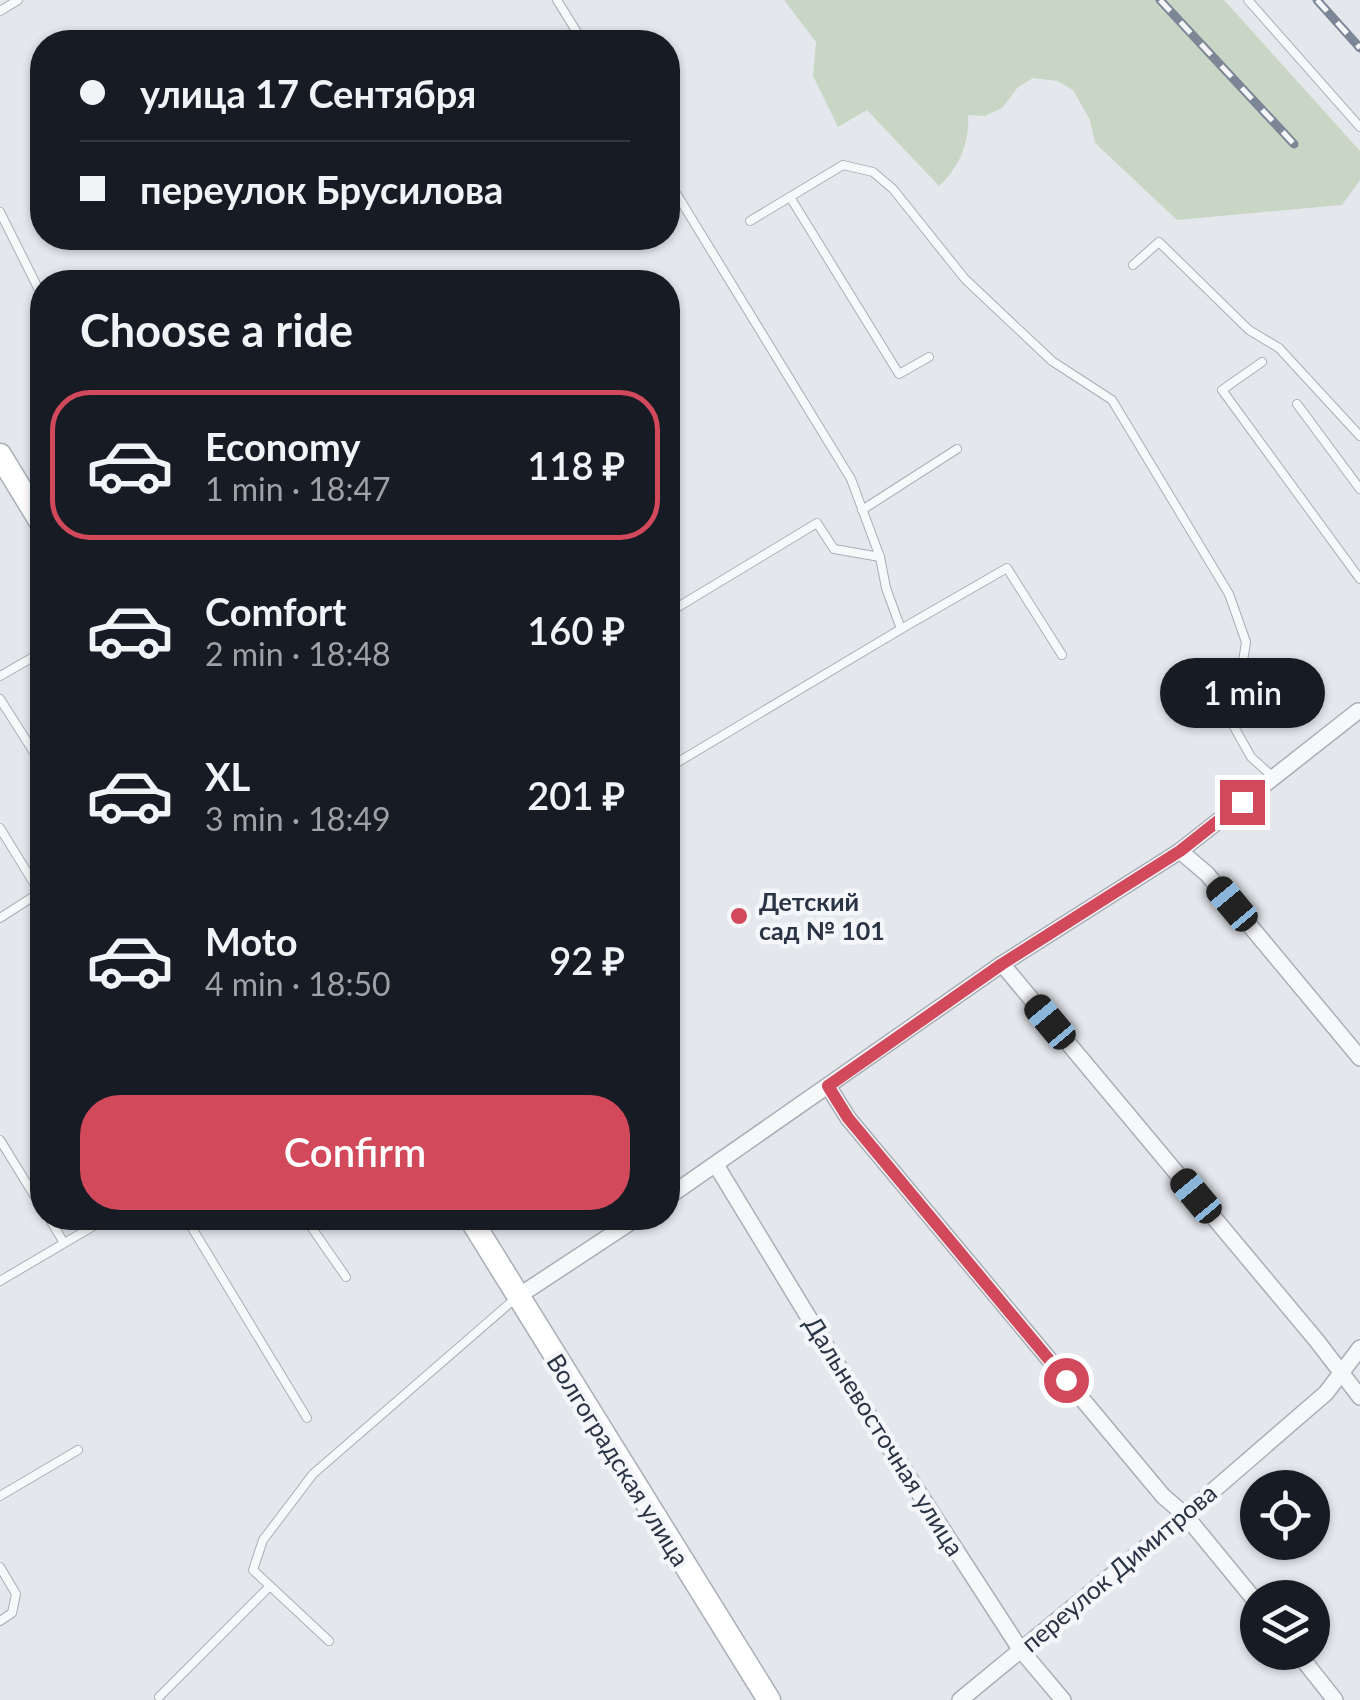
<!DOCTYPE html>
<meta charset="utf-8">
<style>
body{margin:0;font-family:Lato,sans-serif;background:#20242c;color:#f1f3f6;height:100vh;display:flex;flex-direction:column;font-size:38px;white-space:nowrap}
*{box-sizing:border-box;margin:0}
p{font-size:32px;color:#9ea1a6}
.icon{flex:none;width:55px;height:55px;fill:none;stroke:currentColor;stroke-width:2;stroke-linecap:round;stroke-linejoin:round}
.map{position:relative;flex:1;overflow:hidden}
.side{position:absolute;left:30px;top:270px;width:650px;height:960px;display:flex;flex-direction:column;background:#171b24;border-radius:40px;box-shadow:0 2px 8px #0004}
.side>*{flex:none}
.hud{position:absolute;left:30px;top:30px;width:650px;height:220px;border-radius:40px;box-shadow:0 2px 8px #0004;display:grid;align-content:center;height:220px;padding:0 50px;background:#171b24}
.buttons{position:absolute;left:1240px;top:1470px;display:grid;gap:20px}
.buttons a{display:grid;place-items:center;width:90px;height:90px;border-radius:50%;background:#171b24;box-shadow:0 2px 8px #0004;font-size:50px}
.end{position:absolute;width:45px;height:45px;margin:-22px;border:12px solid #d1495b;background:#fff;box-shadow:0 0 0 5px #fff}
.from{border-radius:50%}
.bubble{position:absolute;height:70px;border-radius:35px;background:#171b24;box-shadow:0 2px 8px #0004;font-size:32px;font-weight:600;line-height:70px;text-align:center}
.car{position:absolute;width:30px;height:60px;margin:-30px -15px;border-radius:12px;box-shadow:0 0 8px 2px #0007;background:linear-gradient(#222 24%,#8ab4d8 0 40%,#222 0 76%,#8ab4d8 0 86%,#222 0)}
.hud b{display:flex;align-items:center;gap:35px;height:95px;font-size:38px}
.hud b+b{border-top:2px solid #363941}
.hud i{width:25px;height:25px;background:#f1f3f6}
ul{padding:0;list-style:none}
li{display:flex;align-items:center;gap:30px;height:150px;margin:0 20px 15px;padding:0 30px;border:5px solid transparent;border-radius:40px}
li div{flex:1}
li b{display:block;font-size:38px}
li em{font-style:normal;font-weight:600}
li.selected{border-color:#d1495b}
li>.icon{width:90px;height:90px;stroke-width:1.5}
h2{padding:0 50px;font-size:45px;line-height:120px}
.button{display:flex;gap:20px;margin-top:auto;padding:20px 50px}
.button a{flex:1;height:115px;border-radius:40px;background:#d1495b;color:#fff;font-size:40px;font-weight:600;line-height:115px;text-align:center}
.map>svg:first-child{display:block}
.green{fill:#c9d6c5}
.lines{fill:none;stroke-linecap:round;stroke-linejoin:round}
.service-casing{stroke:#a9aeb7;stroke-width:10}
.minor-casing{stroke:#a9aeb7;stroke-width:18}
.secondary-casing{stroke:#a9aeb7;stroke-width:25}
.service{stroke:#f7f8fa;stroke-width:8}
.minor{stroke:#f7f8fa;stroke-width:15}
.secondary{stroke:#fff;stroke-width:22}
.rail-casing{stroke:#7d8696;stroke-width:9}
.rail{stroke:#f4f6f9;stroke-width:5;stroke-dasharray:15;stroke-linecap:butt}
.route{stroke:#d1495b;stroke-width:12}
.poi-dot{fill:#d1495b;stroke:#f4f6f9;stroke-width:4}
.labels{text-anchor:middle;stroke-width:9;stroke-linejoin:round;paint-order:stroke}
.poi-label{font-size:25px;font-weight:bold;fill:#2b3445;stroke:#f4f6f9;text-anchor:start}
.street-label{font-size:25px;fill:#2b3445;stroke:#f4f6f9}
</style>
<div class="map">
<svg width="1360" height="1700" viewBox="0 0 1360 1700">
<rect width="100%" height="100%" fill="#e4e7ec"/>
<!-- green -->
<path class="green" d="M784,0h440l136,151v29l-18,25 -165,15 -82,-77 -5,-23 -17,-30 -16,-9 -24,-3 -15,9 -16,21 -17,8 -17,-1c2,27 -9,53 -29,71l-72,-76 -29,17 -25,-51 3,-34z"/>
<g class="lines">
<defs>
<g id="service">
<path d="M557,0l26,42"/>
<path d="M1248,0l112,127"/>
<path d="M0,11l18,-11"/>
<path d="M668,180l183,299 29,78 6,31 15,41 -233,139"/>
<path d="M790,197l109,177 30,-17"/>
<path d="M0,212l42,84"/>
<path d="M750,221l93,-56 30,7 20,17 72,90 87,82 60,39 117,194 17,48 -13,83 18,32 22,20"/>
<path d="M1133,265l26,-23 90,88 30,18 81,88"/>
<path d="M1262,362l-40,28 138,189"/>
<path d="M1297,404l63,85"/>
<path d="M862,510l95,-61"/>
<path d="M668,613l149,-90 17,26 46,8"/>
<path d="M901,629l106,-61 55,87"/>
<path d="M0,676l42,-24"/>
<path d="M0,699l42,66"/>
<path d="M0,828l40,65"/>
<path d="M0,918l42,-27"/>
<path d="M0,1140l42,68"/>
<path d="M49,1218l15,25"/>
<path d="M186,1218l121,200"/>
<path d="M305,1218l41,59"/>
<path d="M0,1281l107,-63"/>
<path d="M0,1496l78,-46"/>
<path d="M0,1567l16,27 -4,19 -12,8"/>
<path d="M329,1641l-76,-71 10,-30 50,-66 204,-177"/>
<path d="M159,1697l111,-111"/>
</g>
<g id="minor">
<path d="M1180,851l27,23 153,184"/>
<path d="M1002,964l315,377 43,56"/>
<path d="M828,1086l20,32 315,378 22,19 73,89"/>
<path d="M716,1165l144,237 160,247 43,51"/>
<path d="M668,1197l334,-233 178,-113 178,-140"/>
<path d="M517,1297l120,-79"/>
<path d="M1297,1652l38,48"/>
<path d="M960,1700l225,-185 141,-122 34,-45"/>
</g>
<g id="secondary">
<path d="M0,455l42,69"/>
<path d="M470,1218l299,482"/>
</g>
</defs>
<!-- service casing -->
<use href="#service" class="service-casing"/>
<!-- minor casing -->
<use href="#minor" class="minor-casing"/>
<!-- secondary casing -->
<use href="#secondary" class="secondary-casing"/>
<!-- service -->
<use href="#service" class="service"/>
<!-- minor -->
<use href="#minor" class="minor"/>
<!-- secondary -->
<use href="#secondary" class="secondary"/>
<defs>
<g id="rail">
<path d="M1160,0l134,144"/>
<path d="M1317,0l43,48"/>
</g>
</defs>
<!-- rail casing -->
<use href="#rail" class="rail-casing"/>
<!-- rail -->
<use href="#rail" class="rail"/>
</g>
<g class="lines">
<!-- route -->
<path class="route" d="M1066,1380l-218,-262 -20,-32 174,-122 178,-113 62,-49"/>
</g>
<!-- markers -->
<circle class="poi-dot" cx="739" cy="916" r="10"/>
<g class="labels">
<!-- poi labels -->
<g class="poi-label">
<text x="759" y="911">Детский<tspan x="759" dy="29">сад № 101</tspan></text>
</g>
<!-- street labels -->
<g class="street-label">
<text transform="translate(884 1436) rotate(58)" y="9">Дальневосточная улица</text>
<text transform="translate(618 1460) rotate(58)" y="9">Волгоградская улица</text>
<text transform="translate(1119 1568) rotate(-40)" y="9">переулок Димитрова</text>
</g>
</g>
</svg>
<div class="buttons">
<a><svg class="icon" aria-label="locate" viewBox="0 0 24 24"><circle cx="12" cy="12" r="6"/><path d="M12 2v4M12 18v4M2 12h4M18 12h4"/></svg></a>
<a><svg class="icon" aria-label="layers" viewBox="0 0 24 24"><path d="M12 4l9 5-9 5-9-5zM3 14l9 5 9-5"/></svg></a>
</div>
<i class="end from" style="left:1066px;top:1380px"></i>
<i class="end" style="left:1242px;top:802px"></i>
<div class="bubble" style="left:1160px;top:658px;width:165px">1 min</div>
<i class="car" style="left:1232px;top:904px;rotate:320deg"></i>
<i class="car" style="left:1050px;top:1022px;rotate:320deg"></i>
<i class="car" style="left:1196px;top:1196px;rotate:320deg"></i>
<div class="hud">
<b><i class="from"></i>улица 17 Сентября</b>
<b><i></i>переулок Брусилова</b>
</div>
<section class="side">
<h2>Choose a ride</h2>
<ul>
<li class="selected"><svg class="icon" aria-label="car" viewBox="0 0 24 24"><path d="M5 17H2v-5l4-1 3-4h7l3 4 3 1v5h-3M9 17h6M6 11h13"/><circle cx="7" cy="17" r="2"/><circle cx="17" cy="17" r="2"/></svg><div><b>Economy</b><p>1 min · 18:47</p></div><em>118 ₽</em></li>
<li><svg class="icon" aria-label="car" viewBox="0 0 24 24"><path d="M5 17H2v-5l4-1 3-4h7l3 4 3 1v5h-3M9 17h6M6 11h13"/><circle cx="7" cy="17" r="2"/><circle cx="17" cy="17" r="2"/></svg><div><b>Comfort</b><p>2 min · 18:48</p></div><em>160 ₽</em></li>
<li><svg class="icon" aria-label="car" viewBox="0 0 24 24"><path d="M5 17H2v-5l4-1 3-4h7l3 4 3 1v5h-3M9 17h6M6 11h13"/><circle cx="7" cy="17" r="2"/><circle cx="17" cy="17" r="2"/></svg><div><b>XL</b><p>3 min · 18:49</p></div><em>201 ₽</em></li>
<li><svg class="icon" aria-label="car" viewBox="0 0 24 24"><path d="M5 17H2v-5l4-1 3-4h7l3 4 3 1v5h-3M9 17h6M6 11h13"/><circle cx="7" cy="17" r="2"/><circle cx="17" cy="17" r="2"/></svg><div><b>Moto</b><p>4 min · 18:50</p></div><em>92 ₽</em></li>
</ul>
<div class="button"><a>Confirm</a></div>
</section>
</div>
